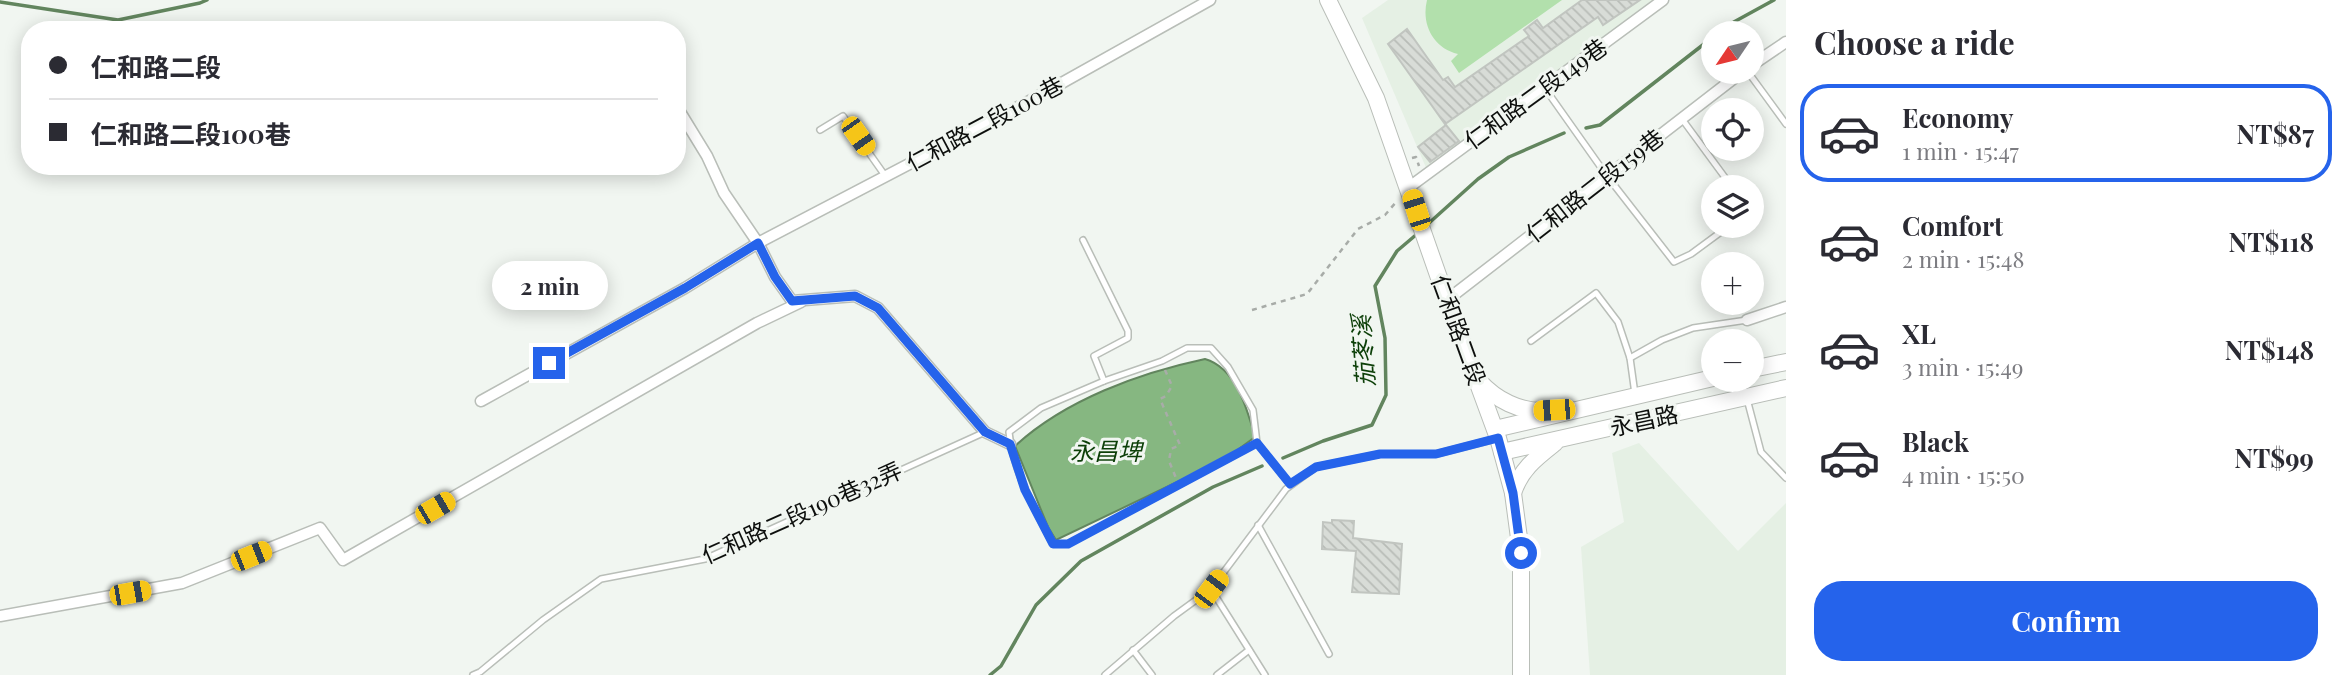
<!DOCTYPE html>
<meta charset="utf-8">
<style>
body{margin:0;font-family:"Playfair Display","Noto Sans TC",serif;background:#f7f7f7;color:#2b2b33;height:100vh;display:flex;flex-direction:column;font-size:26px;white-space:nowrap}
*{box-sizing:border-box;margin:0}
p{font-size:23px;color:#7c7c81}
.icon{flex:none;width:38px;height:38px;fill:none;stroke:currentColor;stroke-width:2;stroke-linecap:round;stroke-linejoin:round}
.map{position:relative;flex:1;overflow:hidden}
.sheet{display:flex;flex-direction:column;background:#fff;width:560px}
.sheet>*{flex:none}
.hud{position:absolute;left:21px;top:21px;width:665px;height:154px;border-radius:28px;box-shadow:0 4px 18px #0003;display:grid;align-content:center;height:154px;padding:0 28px;background:#fff}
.needle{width:46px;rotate:235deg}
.fabs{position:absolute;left:1701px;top:21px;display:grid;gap:14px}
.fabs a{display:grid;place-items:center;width:63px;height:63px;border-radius:50%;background:#fff;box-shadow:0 4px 18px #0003;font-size:35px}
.end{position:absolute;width:32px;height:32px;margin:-16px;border:9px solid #2563eb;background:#fff;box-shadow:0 0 0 4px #fff}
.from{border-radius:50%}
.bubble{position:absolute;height:49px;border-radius:24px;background:#fff;box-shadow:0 4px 18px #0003;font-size:23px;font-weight:700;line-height:49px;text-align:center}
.car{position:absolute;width:21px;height:42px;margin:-21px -10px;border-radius:9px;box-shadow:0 0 5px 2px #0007;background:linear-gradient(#f5c518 24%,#345 0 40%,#f5c518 0 76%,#345 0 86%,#f5c518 0)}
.hud b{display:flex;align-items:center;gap:24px;height:66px;font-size:26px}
.hud b+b{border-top:2px solid #e1e1e2}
.hud i{width:18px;height:18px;background:#2b2b33}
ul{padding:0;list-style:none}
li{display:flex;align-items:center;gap:21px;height:98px;margin:0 14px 10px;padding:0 14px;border:4px solid transparent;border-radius:28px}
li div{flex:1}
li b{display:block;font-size:26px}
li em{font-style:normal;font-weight:700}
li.current{border-color:#2563eb}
li>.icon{width:63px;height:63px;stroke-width:1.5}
h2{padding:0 28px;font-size:32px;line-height:84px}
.cta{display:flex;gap:14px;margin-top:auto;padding:14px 28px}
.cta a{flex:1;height:80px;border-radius:28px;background:#2563eb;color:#fff;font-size:28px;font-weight:700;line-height:80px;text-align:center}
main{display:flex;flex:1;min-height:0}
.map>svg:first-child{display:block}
.built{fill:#e5f0e4}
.garden{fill:#b2e0ac}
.water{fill:#86b781;stroke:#62855e;stroke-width:2}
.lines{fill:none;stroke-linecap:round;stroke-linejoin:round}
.stream{stroke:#62855e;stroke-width:3.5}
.building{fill:url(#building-back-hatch);stroke:#c1c5c0;stroke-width:2}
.service-casing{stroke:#b9beb8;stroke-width:8}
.minor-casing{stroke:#b9beb8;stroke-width:13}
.secondary-casing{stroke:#b9beb8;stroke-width:18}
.path{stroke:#a8aca8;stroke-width:2.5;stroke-dasharray:5 5;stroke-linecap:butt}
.service{stroke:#fff;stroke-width:5}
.minor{stroke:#fff;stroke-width:10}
.secondary{stroke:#fff;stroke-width:16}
.route{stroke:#2563eb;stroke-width:9}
.labels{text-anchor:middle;stroke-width:6;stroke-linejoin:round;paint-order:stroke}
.street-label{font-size:23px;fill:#0d0f0d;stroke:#f1f6f1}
.water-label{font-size:24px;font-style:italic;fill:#0c3f08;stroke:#f1f6f1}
</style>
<main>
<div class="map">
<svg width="1786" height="675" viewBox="0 0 1786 675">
<defs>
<pattern id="building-back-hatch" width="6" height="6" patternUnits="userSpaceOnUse" patternTransform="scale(1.75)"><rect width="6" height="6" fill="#d8dcd7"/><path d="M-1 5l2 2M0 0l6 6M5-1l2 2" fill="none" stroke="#b8bcb7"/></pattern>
</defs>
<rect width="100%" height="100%" fill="#f1f6f1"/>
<!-- built -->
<g class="built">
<path d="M1388,0h266l-227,170 -65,-152z"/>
<path d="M1639,443l99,108 48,-48v172h-196l-9,-128 43,-25 -12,-69z"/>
</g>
<!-- garden -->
<path class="garden" d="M1427,0h135l-103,73 -8,-12 7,-7c-25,-6 -37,-30 -31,-54z"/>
<!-- water -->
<path class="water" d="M1205,359c31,9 42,49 50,78l-30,22 -169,81 -8,-13 -33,-81c50,-46 124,-73 190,-87z"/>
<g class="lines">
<!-- stream -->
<g class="stream">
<path d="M0,2l118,18 82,-17 7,-3"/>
<path d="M1719,33l13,-10 42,-23"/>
<path d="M1586,128l14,-3 113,-88"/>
<path d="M1429,223l49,-44 31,-22 55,-24"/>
<path d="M1283,458l40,-17 49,-16 14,-30 -1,-57 -10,-52 22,-35 20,-17"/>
<path d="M990,675l11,-9 35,-61 45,-44 132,-74 49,-21"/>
</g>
</g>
<!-- building -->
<g class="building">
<path d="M1582,0h58l-37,25 -5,-8 -153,107 -57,-80 19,-15 36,51 5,-3 7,10 74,-51 -5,-6 13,-10 6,8z"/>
<path d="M1446,125l13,16 -29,21 -12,-15z"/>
<path d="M1332,520l22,1 -1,17 49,6 -3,50 -47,-2 4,-41 -34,-2 1,-27 9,1z"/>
</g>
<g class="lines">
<defs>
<g id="service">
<path d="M1748,72l38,52"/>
<path d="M1544,87l63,89 67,86 17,-8 38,-28"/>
<path d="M1682,119l50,68"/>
<path d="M820,130l23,-14 43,61"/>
<path d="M1083,240l45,91v7l-34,18 10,25"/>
<path d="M1531,341l65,-48 22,29 12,36 5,36"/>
<path d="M1187,348h24l17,19 25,43 4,33 -189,101h-15c-18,-35 -40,-72 -44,-112l32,-24 63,-27 58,-20z"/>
<path d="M1630,358l32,-18 31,-12 54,-8"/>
<path d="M1747,399l14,53 25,26"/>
<path d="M1257,443l33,41"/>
<path d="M1258,525l71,129"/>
<path d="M1211,589l54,86"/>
<path d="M1133,650l19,25"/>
<path d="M473,675l7,-3 63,-52 58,-41 104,-20 280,-127"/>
<path d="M1105,675l69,-59 37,-27 75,-100 30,-22 64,-13h56l59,-15"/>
<path d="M1217,675l32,-25"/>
</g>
<g id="minor">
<path d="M1752,65l34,-23"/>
<path d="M677,107l30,49 17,37 34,50 17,34 17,24 63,-5 23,12 107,124 25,12"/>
<path d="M1408,188l255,-188"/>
<path d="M1447,300l295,-228"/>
<path d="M1747,320l39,-13"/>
<path d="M481,401l204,-113 73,-45 268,-140 184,-103"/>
<path d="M0,616l182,-33 138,-55 23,32 414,-237 44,-21"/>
</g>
<g id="secondary">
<path d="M1328,0l48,98 62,177 60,163 15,55 8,60v122"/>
<path d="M1752,369l34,-7"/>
<path d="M1479,381c17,19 41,31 66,30"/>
<path d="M1495,429l218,-51"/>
<path d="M1502,452l284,-64"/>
<path d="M1513,493c8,-24 23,-35 42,-50"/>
</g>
</defs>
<!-- service casing -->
<use href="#service" class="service-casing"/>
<!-- minor casing -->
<use href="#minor" class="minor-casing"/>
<!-- secondary casing -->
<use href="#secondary" class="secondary-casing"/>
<!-- path -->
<g class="path">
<path d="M1412,158l4,-1 3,9"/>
<path d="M1252,310l55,-16 51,-65 27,-14 12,-14"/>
<path d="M1165,370l7,16 -6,10 -6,3 20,46 -9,4 -2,12 7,17"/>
</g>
<!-- service -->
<use href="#service" class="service"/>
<!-- minor -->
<use href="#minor" class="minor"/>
<!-- secondary -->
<use href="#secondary" class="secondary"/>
</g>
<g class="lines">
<!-- route -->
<path class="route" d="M549,363l136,-75 73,-45 17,34 17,24 63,-5 23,12 107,124 25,12 15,46 28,54h15l189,-101 33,41 26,-17 64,-13h56l62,-16 15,55 8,60"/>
</g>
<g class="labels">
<!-- street labels -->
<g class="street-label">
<text transform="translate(1536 94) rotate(-36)" y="8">仁和路二段149巷</text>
<text transform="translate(985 124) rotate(-28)" y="8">仁和路二段100巷</text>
<text transform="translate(1595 186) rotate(-38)" y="8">仁和路二段159巷</text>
<text transform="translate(1458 330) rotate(70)" y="8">仁和路二段</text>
<text transform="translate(1644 421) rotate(-12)" y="8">永昌路</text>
<text transform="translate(802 513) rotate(-24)" y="8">仁和路二段190巷32弄</text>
</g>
<!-- water labels -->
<g class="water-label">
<text transform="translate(1364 351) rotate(-94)" y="8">茄苳溪</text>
<text x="1106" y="460">永昌埤</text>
</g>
</g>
</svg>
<div class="fabs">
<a><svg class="needle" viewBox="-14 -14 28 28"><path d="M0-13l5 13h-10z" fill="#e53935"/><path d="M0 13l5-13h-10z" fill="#7c7c81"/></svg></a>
<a><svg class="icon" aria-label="locate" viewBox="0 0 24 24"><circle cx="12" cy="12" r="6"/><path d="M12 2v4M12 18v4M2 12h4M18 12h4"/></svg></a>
<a><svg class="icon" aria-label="layers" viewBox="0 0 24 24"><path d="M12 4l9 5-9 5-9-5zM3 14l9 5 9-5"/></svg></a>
<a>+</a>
<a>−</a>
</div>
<i class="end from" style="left:1521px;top:553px"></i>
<i class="end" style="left:549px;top:363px"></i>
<div class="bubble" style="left:492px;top:261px;width:116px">2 min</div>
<i class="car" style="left:858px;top:136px;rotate:145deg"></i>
<i class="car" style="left:1416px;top:210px;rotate:342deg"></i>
<i class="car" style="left:1554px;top:410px;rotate:267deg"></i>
<i class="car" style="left:435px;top:508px;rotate:60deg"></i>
<i class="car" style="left:251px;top:556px;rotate:68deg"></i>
<i class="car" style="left:1211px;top:589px;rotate:37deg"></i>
<i class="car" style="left:130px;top:593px;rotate:80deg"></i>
<div class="hud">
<b><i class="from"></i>仁和路二段</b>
<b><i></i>仁和路二段100巷</b>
</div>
</div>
<section class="sheet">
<h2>Choose a ride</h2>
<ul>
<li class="current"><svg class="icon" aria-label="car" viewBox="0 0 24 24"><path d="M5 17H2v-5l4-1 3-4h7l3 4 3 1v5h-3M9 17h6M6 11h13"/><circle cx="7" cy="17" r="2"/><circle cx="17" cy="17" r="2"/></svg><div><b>Economy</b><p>1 min · 15:47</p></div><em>NT$87</em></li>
<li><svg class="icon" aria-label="car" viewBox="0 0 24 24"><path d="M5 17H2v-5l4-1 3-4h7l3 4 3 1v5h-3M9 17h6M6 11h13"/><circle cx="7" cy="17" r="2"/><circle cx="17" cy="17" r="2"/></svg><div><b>Comfort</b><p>2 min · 15:48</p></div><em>NT$118</em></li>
<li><svg class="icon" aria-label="car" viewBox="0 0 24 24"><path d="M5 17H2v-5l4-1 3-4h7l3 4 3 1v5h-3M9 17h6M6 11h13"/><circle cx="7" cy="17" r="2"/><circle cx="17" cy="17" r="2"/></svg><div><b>XL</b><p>3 min · 15:49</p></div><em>NT$148</em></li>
<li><svg class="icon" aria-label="car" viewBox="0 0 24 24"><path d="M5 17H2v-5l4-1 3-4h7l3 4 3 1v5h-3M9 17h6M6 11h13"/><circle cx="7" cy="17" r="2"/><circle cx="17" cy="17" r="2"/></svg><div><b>Black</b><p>4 min · 15:50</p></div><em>NT$99</em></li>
</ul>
<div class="cta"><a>Confirm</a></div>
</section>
</main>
